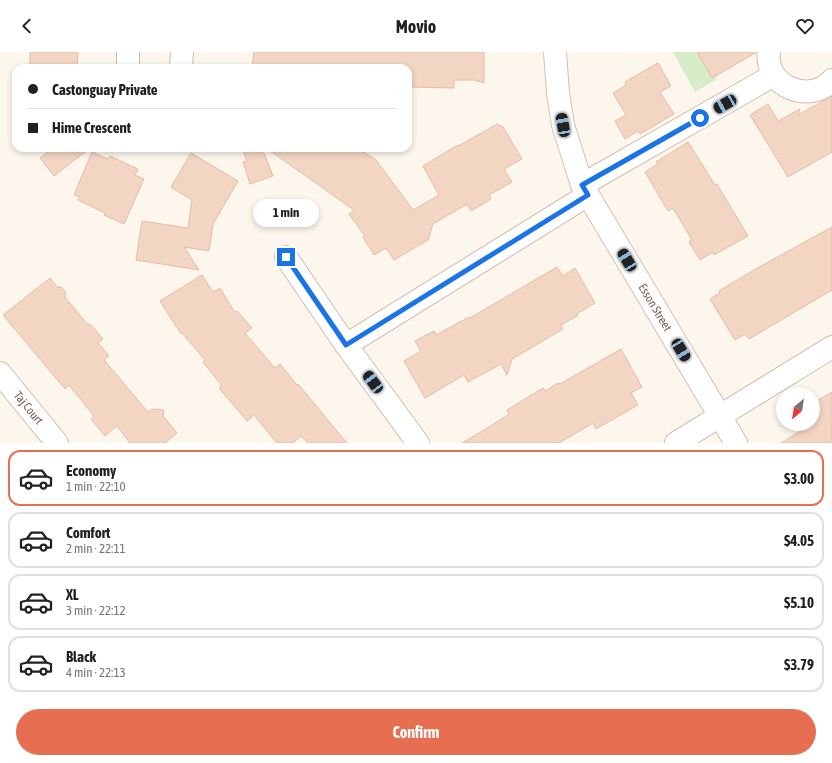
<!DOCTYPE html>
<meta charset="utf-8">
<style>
body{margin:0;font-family:"Asap Condensed",sans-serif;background:#f2f2f2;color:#202124;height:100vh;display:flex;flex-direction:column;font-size:15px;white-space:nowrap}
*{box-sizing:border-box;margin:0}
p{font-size:13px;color:#757577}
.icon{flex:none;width:22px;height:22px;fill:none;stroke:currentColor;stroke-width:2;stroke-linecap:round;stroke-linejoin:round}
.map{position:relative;height:391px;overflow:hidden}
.sheet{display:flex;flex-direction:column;background:#fff;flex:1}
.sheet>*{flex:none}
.hud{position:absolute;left:12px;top:12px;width:400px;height:88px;border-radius:12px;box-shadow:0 2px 6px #0003;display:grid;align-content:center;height:88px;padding:0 16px;background:#fff}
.needle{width:26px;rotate:210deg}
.controls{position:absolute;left:776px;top:335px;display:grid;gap:8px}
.controls a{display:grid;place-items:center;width:44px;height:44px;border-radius:50%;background:#fff;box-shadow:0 2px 6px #0003;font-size:20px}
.end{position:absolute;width:18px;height:18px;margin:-9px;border:5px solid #1a73e8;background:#fff;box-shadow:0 0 0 2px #fff}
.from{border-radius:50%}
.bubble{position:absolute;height:28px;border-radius:14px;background:#fff;box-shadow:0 2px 6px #0003;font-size:13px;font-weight:700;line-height:28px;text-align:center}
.car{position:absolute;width:12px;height:24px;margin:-12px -6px;border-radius:5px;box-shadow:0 0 3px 1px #0007;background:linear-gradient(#222 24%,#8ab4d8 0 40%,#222 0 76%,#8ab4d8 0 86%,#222 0)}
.hud b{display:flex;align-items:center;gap:14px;height:38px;font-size:15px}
.hud b+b{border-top:1px solid #e0e0e0}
.hud i{width:10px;height:10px;background:#202124}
ul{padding:7px 0 0;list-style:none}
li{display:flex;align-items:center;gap:12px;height:56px;margin:0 8px 6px;padding:0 8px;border:2px solid #e0e0e0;border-radius:12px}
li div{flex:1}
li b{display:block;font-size:15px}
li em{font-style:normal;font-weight:700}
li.on{border-color:#e76f51}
li>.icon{width:36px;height:36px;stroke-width:1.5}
.primary-button{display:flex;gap:8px;margin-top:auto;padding:8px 16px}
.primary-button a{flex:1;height:46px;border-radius:24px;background:#e76f51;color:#fff;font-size:16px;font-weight:700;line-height:46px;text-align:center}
header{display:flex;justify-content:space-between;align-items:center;height:52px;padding:0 16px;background:#fff;font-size:18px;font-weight:700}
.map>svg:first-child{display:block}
.green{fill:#d8ecc9}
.building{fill:#f3d5c3;stroke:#e6bba3}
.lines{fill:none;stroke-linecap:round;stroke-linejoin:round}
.street-casing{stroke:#d1beb0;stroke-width:24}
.secondary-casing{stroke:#d6c0b0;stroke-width:24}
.street{stroke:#fff;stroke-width:22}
.secondary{stroke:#fff;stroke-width:22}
.route{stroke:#1a73e8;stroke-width:5}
.labels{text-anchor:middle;stroke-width:4;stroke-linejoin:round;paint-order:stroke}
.street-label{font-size:12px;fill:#7a5c4d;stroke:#fffaf3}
</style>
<header><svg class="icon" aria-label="back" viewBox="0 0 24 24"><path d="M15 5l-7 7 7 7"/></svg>Movio<svg class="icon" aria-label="heart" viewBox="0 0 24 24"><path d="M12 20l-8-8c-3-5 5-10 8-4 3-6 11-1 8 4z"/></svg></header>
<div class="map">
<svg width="832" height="391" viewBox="0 0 832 391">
<rect width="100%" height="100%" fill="#fdf6ec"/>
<!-- green -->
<path class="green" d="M673,0h23l21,27 -22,13z"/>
<!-- building -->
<g class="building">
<path d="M30,0h48l-1,16h-47z"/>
<path d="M254,0h230v31l-10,-3h-20v8l-46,-1v-19h-156z"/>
<path d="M697,0h60l-45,26z"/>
<path d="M658,11l13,23 -11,6 14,22 -34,20 -2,-3 -13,8 -10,-18 11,-6 -13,-22 13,-8 -1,-3z"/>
<path d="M832,44v56l-44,25 -38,-62 18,-11 10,17 22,-12 -2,6z"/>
<path d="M497,72l6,3 19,32 -18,10 8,13 -23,13 2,4 -20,12 -4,-7 -34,20 -5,16 -34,20 -8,-12 -12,7 -11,-18 2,-1 -16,-22 5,-4 -88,-62h92l18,12 37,50 26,-15 -16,-29 33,-20 4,-1z"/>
<path d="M688,90l27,43 2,-1 31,52 -34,19 -1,-3 -13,8 -11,-18 3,-2 -19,-32 -5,3 -23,-39 13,-8 -2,-2z"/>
<path d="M52,96h38l-36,28 -14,-18z"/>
<path d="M242,96h20l11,28 -23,8 -7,-22 4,-1z"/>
<path d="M92,100l16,7 2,-3 28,13 -3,6 9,4 -20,45 -20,-9 1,-2 -27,-13 2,-3 -6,-2z"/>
<path d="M191,101l47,28 -25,43 -4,27 -25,-4 15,23 -63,-10 6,-39 46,7 4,-28 -21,-13z"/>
<path d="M832,175v63l-83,49 -4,-5 -10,6 -25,-41 10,-6 -1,-2 35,-21z"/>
<path d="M557,215l6,9 12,-8 20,35 -17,10 -1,3 -16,9 2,4 -51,30 -5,16 -6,-11 -33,18 -4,-7 -39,23 -21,-37 17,-10 -6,-10 19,-10 2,4 33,-18 1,1z"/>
<path d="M202,223l11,17 7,-4 14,23 2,1 1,-1 15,17 -7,5 30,35 5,-4 17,21 1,-1 49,59h-39l-7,-7 -8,7h-16l-23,-28 -7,6 -28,-33 3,-2 -19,-24 2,-2 -23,-27 -1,1 -21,-33z"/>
<path d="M50,226l7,9h4l5,6 -1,4 23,28 2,-1 13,15 -5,4 11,13 -5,4 44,52 5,-3 11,1 -1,6 14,17 -12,10h-35l-13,-17 -12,10 -14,-17 3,-3 -25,-31 -4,4 -62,-74z"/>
<path d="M621,297l21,38 -11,6 7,12 -42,24 -3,-6 -34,20h-97l29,-17 1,-1 17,-11 -2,-4 36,-22 2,3 13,-8 2,1z"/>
<path d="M832,340v51h-51l21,-13 -4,-6h15v-21z"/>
</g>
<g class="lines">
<defs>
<g id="street">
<path d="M769,0c-5,34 41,53 63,28"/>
<path d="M128,16v-16"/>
<path d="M181,16l1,-16"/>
<path d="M582,133l192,-110"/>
<path d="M286,205l60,88 72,98"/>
<path d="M346,293l242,-150"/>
<path id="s1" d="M0,321l57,70"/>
<path d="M676,391l156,-96"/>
</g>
<g id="secondary">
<path id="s2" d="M555,0l3,41 5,32 19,60 154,258"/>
</g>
</defs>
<!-- street casing -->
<use href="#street" class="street-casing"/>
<!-- secondary casing -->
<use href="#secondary" class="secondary-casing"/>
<!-- street -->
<use href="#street" class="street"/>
<!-- secondary -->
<use href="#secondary" class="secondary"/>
</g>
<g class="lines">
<!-- route -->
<path class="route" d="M286,205l60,88 242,-150 -6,-10 118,-67"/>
</g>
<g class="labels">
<!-- street labels -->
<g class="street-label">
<text dy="4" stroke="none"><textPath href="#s2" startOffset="279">Esson Street</textPath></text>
<text dy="4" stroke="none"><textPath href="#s1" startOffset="45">Taj Court</textPath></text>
</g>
</g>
</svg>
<div class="controls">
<a><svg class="needle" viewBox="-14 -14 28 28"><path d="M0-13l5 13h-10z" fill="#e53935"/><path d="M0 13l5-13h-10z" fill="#757577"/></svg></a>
</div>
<i class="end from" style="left:700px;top:66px"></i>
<i class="end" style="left:286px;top:205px"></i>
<div class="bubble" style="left:253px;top:147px;width:66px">1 min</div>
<i class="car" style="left:725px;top:52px;rotate:240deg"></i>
<i class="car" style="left:563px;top:73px;rotate:350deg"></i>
<i class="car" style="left:627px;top:208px;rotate:329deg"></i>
<i class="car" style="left:681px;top:298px;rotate:149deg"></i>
<i class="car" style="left:373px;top:330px;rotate:323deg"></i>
<div class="hud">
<b><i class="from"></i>Castonguay Private</b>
<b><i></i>Hime Crescent</b>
</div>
</div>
<section class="sheet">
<ul>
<li class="on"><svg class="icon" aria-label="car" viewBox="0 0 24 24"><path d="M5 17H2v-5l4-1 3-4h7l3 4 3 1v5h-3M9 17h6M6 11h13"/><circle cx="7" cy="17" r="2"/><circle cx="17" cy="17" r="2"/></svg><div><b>Economy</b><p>1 min · 22:10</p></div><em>$3.00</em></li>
<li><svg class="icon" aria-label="car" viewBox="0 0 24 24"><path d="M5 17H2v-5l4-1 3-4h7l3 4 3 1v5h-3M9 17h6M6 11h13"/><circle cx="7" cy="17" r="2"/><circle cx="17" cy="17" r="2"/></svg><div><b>Comfort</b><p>2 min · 22:11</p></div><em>$4.05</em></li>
<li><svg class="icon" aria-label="car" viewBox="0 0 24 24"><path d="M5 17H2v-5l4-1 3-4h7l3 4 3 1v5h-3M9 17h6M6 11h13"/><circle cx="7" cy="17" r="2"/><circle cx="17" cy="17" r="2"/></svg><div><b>XL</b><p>3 min · 22:12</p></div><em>$5.10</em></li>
<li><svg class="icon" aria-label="car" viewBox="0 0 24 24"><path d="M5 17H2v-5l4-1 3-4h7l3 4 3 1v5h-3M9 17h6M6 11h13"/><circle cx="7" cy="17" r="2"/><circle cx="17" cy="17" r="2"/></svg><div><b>Black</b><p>4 min · 22:13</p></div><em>$3.79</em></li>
</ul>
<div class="primary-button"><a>Confirm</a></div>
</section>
